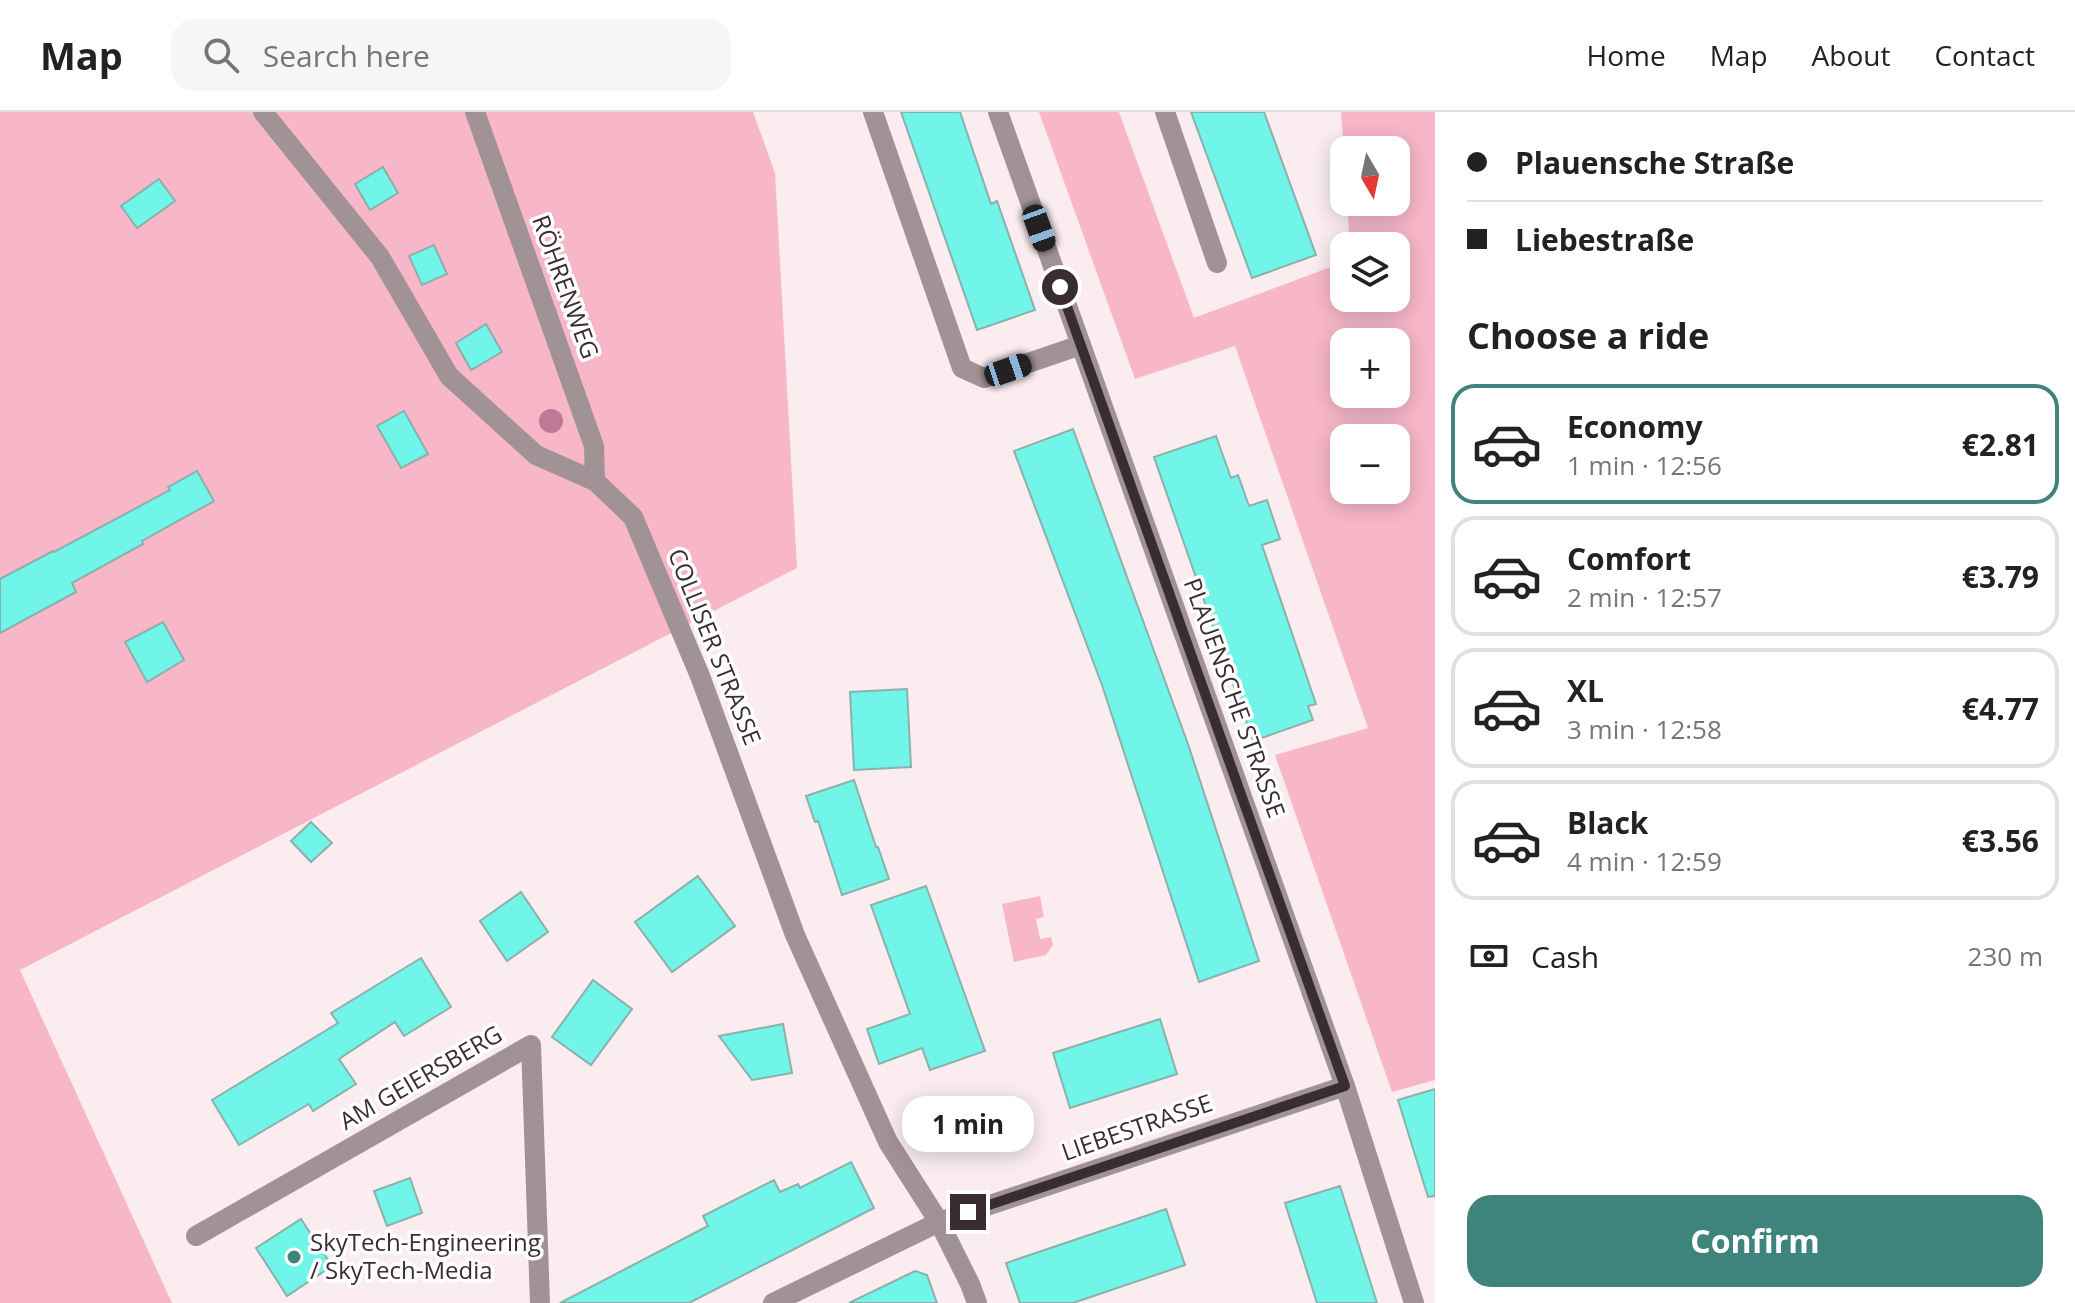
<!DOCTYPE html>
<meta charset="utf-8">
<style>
body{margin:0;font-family:"Open Sans",sans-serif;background:#f6f6f6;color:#222;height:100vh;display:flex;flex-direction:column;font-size:30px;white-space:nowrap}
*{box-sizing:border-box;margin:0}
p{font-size:26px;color:#767676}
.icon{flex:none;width:44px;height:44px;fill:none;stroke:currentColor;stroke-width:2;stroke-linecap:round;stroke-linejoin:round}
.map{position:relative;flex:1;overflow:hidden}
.side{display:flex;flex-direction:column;background:#fff;width:640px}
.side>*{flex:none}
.guide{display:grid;align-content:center;height:176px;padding:0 32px;background:#fff}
.needle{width:52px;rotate:171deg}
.buttons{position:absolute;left:1330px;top:24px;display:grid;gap:16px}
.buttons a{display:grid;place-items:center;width:80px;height:80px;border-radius:16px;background:#fff;box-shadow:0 4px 20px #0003;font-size:40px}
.end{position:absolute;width:36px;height:36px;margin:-18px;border:10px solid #3a2d30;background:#fff;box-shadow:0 0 0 4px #fff}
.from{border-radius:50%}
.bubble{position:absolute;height:56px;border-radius:24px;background:#fff;box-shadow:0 4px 20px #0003;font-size:26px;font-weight:700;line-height:56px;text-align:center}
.car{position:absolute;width:24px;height:48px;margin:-24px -12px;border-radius:10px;box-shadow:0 0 6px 2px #0007;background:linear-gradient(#222 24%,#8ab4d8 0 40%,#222 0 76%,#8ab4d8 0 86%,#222 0)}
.guide b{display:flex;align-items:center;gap:28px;height:76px;font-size:30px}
.guide b+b{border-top:2px solid #e0e0e0}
.guide i{width:20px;height:20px;background:#222}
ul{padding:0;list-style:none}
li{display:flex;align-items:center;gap:24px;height:120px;margin:0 16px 12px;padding:0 16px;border:4px solid #e0e0e0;border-radius:24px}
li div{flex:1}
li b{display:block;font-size:30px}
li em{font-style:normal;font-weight:700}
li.current{border-color:#3e847d}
li>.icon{width:72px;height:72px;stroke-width:1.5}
h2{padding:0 32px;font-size:36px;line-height:96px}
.pay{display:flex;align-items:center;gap:20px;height:88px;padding:0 32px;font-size:30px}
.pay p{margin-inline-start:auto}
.cta{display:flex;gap:16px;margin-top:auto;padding:16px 32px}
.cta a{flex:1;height:92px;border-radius:24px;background:#3e847d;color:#fff;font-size:32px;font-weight:700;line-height:92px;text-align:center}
header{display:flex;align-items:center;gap:48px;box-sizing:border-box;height:112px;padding:0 40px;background:#fff;border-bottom:2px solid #e0e0e0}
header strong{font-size:38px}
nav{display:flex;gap:44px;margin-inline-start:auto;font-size:28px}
.search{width:560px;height:72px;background:#f6f6f6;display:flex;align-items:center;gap:20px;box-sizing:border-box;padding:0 28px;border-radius:24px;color:#767676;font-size:30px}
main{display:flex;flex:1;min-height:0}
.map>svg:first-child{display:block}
.green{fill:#f7b7c8;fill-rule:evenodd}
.building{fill:#70f5e8;stroke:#8cb1ac;stroke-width:2}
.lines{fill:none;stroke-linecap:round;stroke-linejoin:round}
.minor{stroke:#a19296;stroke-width:20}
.tree{fill:#bc7a94}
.route{stroke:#3a2d30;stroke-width:10}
.poi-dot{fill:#3e847d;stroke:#fff;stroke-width:3}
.labels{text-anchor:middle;stroke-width:7;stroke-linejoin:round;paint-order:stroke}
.street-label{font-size:24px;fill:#3a2d30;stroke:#fff}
.poi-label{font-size:24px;fill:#3a2d30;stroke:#fff;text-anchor:start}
</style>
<header>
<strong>Map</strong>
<div class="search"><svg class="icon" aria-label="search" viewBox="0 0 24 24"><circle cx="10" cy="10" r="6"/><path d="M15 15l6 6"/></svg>Search here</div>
<nav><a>Home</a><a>Map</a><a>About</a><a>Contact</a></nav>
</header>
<main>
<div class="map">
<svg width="1435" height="1191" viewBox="0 0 1435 1191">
<rect width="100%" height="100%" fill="#faecef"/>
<!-- green -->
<g class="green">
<path d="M0,0h753l22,61 22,395 -777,402 152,333h-172z"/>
<path d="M1039,0h80l75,206 150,-56v36h52v-52h-46l-3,-44h49v-52h-52v3l-3,-41h94v968l-43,12 -117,-337 93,-27 -133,-382 -100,33zM1344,230h52v52h-52zM1344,326h52v52h-52z"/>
<path d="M1040,784l4,21 -8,2 4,20 11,-2 2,8 -7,10 -32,7 -12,-58z"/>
</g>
<!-- building -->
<g class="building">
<path d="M901,0h59l31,92 6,-3 38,109 -58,20z"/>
<path d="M1191,0h73l52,143 -64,23z"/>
<path d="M383,55l15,26 -28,17 -15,-26z"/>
<path d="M159,67l16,22 -38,27 -16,-22z"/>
<path d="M434,133l13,29 -25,11 -13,-29z"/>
<path d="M486,212l16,28 -31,18 -15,-27z"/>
<path d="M404,299l24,43 -27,14 -24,-42z"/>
<path d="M1073,317l115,315 71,217 -60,21 -97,-297 -88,-234z"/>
<path d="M1216,324l15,42 7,-3 11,31 18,-6 13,39 -18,6 54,159 -8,2 5,14 -60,21 -99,-284z"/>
<path d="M197,359l17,30 -72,40 1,3 -71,39 4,9 -76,41v-54l53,-28 1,1 116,-62 -2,-3z"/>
<path d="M163,510l21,38 -37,22 -22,-40z"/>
<path d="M907,577l4,78 -57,3 -4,-78z"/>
<path d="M854,668l22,67h2l11,32 -47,16 -24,-74 -3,1 -9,-26z"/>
<path d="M311,710l21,21 -21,19 -20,-21z"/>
<path d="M698,764l37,50 -63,46 -37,-50z"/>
<path d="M926,774l59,165 -55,19 -8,-22 -43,16 -12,-35 43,-15 -39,-109z"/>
<path d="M521,780l27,40 -41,29 -27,-40z"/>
<path d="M421,846l30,49 -47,29 -9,-14 -56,37 17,25 -43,27 -4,-7 -70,41 -27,-45 126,-77 -7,-10z"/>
<path d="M593,868l39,29 -41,56 -39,-28z"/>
<path d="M1160,907l17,55 -107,34 -17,-55z"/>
<path d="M783,912l9,49 -40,7 -33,-44z"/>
<path d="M1435,977v107l-7,1 -30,-97z"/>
<path d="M851,1050l23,46 -185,95h-129l148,-77 -5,-10 71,-36 6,12 18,-8 2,4z"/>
<path d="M410,1066l12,35 -35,13 -13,-35z"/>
<path d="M1340,1074l31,98 6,19h-60l-32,-100z"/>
<path d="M1166,1097l19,56 -112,38h-53l-14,-40z"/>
<path d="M301,1107l31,47 -45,30 -31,-48z"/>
<path d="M915,1159l12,4 10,28h-88z"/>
</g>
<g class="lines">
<!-- minor -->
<g class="minor">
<path d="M263,0l117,145 69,119 87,79 59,26 38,36 67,159 95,259 93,207 51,80 31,62 7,19"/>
<path d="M475,0l119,334 1,35"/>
<path d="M873,0l89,256 22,10 97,-33"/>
<path d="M998,0l347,974 69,217"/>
<path d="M1165,0l52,151"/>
<path d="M196,1124l335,-191 9,258"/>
<path d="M773,1191l166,-81 406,-136"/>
</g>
</g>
<!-- trees -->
<circle class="tree" cx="551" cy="309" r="12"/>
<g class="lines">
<!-- route -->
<path class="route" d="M968,1100l377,-126 -285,-799"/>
</g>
<!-- markers -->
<circle class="poi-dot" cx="294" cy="1145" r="8"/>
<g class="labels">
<!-- street labels -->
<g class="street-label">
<text transform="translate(565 175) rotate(70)" y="8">RÖHRENWEG</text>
<text transform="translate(714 535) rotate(68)" y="8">COLLISER STRASSE</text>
<text transform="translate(1234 586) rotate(70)" y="8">PLAUENSCHE STRASSE</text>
<text transform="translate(421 966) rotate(-30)" y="8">AM GEIERSBERG</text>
<text transform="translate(1137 1016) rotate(-19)" y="8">LIEBESTRASSE</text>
</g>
<!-- poi labels -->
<g class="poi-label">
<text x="310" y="1139">SkyTech-Engineering<tspan x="310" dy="28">/ SkyTech-Media</tspan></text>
</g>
</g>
</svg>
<div class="buttons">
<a><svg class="needle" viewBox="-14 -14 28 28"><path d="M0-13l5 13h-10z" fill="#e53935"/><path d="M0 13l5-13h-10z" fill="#767676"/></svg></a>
<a><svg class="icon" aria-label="layers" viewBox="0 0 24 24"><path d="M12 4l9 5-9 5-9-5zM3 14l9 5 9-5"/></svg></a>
<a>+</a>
<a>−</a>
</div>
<i class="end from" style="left:1060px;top:175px"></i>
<i class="end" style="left:968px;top:1100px"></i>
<div class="bubble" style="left:902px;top:984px;width:132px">1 min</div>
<i class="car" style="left:1039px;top:116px;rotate:160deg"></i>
<i class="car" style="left:1008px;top:258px;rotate:71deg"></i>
</div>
<section class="side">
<div class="guide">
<b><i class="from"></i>Plauensche Straße</b>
<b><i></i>Liebestraße</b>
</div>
<h2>Choose a ride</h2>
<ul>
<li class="current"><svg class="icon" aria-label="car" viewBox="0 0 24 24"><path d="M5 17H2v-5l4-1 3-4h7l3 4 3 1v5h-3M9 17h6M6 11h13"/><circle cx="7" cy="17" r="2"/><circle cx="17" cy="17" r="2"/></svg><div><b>Economy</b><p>1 min · 12:56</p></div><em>€2.81</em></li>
<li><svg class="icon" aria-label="car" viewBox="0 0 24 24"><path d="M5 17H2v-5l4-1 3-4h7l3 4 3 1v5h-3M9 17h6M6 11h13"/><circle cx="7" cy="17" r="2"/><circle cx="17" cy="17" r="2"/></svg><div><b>Comfort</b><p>2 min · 12:57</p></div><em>€3.79</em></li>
<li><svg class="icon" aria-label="car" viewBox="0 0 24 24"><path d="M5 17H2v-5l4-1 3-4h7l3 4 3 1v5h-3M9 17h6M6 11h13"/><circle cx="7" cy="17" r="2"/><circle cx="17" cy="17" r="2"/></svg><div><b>XL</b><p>3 min · 12:58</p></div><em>€4.77</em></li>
<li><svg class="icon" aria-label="car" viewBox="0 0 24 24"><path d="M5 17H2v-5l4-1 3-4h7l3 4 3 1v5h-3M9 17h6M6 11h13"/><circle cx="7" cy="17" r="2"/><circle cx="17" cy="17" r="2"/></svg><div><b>Black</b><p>4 min · 12:59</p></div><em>€3.56</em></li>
</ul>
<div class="pay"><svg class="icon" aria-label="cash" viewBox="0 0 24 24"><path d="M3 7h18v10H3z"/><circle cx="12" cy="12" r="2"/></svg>Cash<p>230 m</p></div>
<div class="cta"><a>Confirm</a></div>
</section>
</main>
